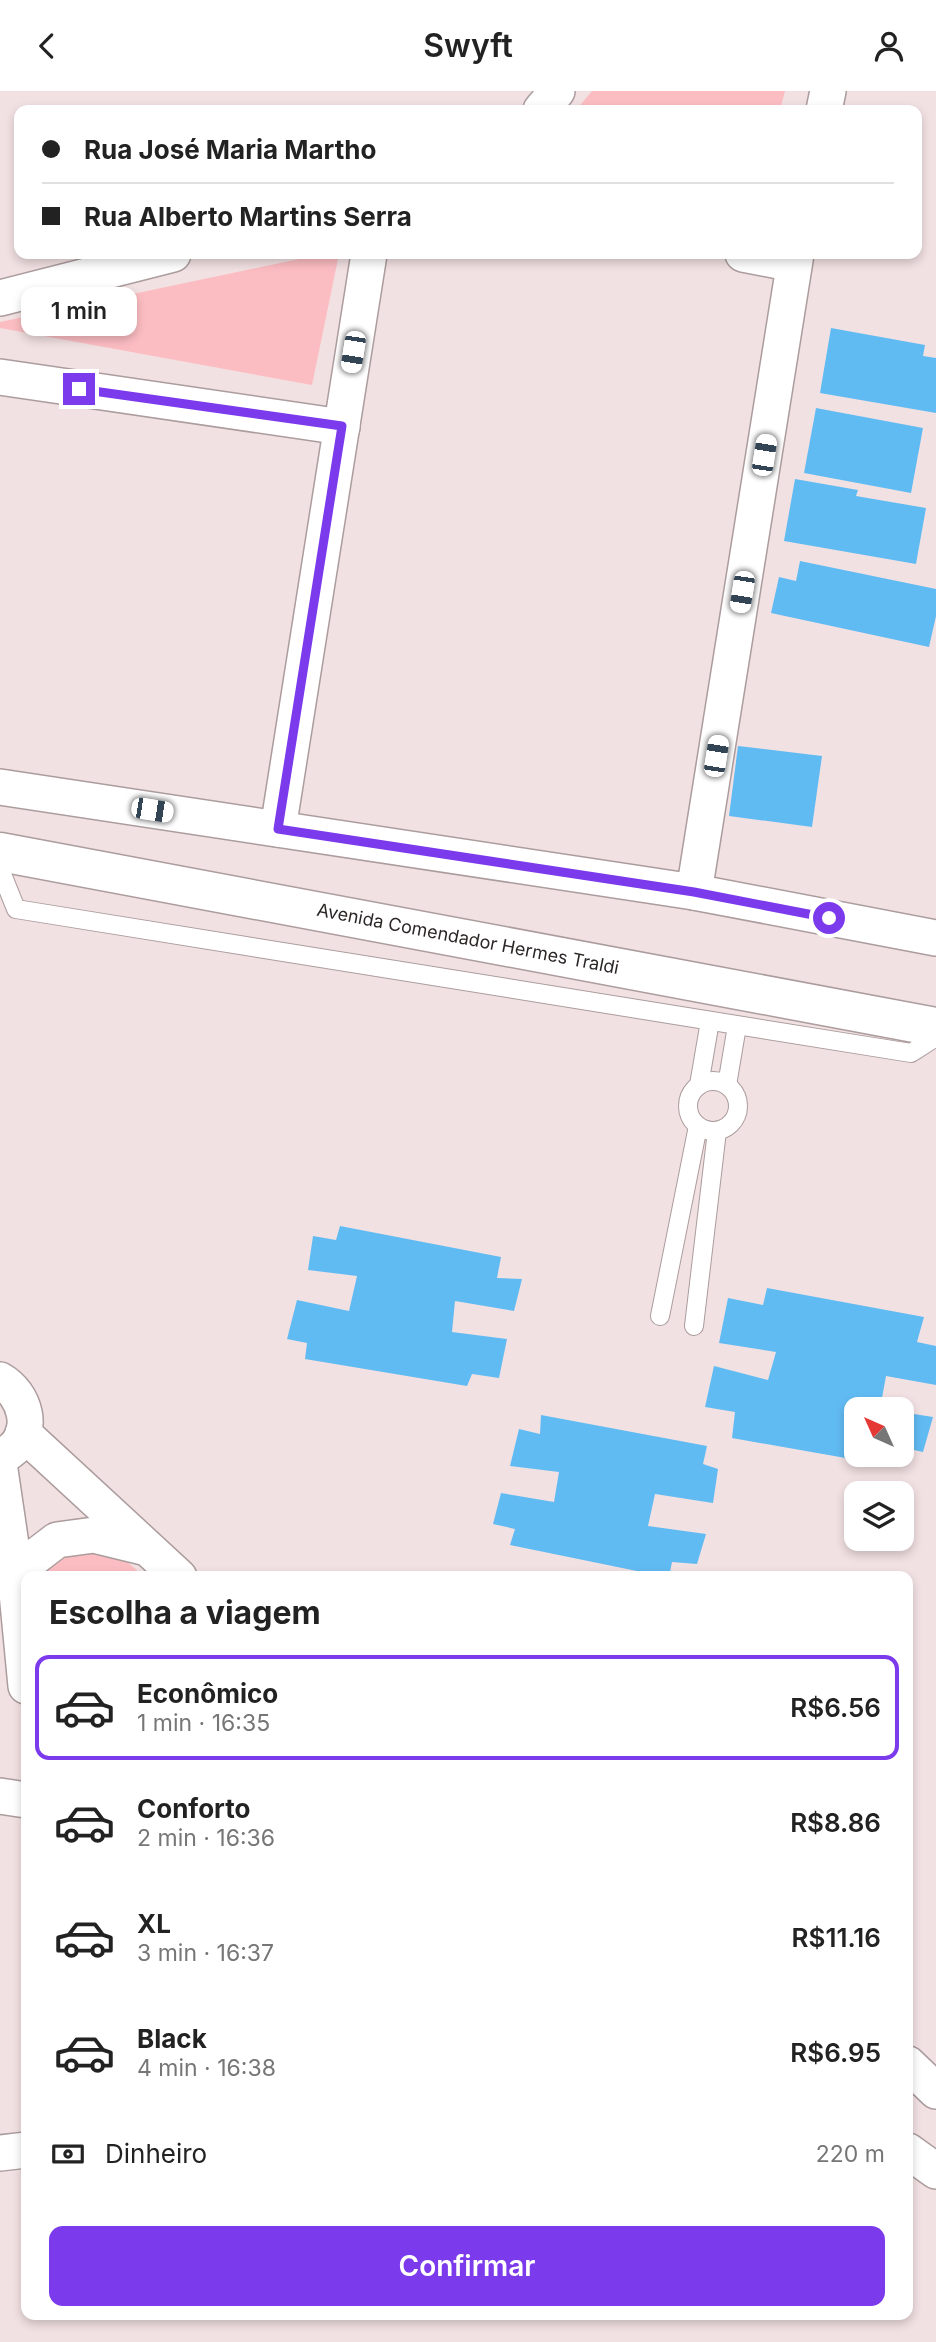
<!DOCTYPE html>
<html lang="pt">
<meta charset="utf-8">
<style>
body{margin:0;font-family:Inter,sans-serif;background:#f6f6f6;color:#222;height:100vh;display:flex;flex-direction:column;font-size:26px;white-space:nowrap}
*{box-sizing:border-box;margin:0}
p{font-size:23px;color:#767676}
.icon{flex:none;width:38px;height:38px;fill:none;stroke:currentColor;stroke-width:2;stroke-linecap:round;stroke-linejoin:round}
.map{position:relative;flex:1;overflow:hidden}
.side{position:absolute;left:21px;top:1480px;width:892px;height:749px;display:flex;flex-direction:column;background:#fff;border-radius:14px;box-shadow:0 4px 10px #0003}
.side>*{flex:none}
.hud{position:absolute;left:14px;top:14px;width:908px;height:154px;border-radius:14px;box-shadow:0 4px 10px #0003;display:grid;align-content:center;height:154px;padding:0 28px;background:#fff}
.needle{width:46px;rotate:315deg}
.fabs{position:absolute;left:844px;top:1306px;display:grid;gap:14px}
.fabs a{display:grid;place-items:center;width:70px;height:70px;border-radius:14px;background:#fff;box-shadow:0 4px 10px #0003;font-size:35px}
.end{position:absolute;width:32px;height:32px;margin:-16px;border:9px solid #7c3aed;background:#fff;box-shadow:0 0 0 4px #fff}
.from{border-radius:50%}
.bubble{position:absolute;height:49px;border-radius:14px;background:#fff;box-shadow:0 4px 10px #0003;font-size:23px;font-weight:600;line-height:49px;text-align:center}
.car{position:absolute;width:21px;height:42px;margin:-21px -10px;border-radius:9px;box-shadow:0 0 5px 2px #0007;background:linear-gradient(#fff 24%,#345 0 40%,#fff 0 76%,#345 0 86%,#fff 0)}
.hud b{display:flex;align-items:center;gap:24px;height:66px;font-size:26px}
.hud b+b{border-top:2px solid #e0e0e0}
.hud i{width:18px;height:18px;background:#222}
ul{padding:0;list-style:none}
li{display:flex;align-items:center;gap:21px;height:105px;margin:0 14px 10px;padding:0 14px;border:4px solid transparent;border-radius:14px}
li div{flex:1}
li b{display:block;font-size:26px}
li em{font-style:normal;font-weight:600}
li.on{border-color:#7c3aed}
li>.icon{width:63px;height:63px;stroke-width:1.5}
h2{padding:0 28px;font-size:32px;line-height:84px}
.pay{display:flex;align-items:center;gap:18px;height:77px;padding:0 28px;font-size:26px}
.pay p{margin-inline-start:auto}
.primary-button{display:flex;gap:14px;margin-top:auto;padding:14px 28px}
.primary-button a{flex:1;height:80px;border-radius:14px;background:#7c3aed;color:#fff;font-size:28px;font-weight:600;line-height:80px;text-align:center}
header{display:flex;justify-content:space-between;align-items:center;height:91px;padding:0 28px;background:#fff;font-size:32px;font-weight:600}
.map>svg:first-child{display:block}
.green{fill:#fcbdc2}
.building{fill:#61bbf3}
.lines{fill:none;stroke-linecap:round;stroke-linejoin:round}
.lane-casing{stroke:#ac9c9d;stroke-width:20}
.street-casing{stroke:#ac9c9d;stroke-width:38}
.secondary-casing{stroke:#ac9c9d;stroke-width:41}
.lane{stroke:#fff;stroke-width:18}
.street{stroke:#fff;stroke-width:35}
.secondary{stroke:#fff;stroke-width:38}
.route{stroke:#7c3aed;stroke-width:9}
.labels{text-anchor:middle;stroke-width:7;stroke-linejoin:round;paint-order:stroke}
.street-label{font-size:18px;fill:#2c2626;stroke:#fff}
</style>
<header><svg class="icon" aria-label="back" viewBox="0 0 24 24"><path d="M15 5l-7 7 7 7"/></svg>Swyft<svg class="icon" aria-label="person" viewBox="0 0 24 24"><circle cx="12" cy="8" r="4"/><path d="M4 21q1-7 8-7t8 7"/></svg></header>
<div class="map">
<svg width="936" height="2251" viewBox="0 0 936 2251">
<rect width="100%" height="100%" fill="#f2e1e2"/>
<!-- green -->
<g class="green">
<path d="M592,0h193l-5,19h-204z"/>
<path d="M323,163h16l-27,131 -312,-57v-6z"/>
<path d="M108,1455l37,31h-107l8,-17z"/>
</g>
<!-- building -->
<g class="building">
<path d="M831,237l94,17 -2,11 13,2v55l-116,-20z"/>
<path d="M816,317l107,20 -12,65 -107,-20z"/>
<path d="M795,388l63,11 -2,6 70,12 -10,56 -132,-23z"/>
<path d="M800,470l136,28v27l-7,31 -158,-34 8,-36 17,4z"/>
<path d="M738,655l84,10 -10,71 -83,-11z"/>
<path d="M340,1135l161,31 -4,21 25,1 -8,32 -59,-10 -3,31 55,7 -8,39 -27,-4 -5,12 -162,-27 2,-16 -20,-4 10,-39 52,11 8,-35 -49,-6 5,-34 23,4z"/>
<path d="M767,1197l157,29 -7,25 19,4v39l-50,-9 -6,33h-24v45h33l-4,11 -153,-27 3,-26 -30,-5 9,-41 54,14 8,-28 -57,-9 9,-45 35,7z"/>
<path d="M901,1321l32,5 -10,35 -22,-5z"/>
<path d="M541,1324l166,31 -4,18 15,5 -5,34 -58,-9 -7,32 58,8 -9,30 -25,-2 -3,15h-3l-156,-32 5,-16 -22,-5 8,-31 53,9 5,-30 -49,-6 9,-37 21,5z"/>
</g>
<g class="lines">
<defs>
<g id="lane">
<path d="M0,778l16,40 895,144 25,-16"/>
<circle cx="713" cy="1015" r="25"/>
<path d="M699,994l11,-64"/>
<path d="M727,994l10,-59"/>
<path d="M660,1225l38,-190"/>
<path d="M694,1235l23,-195"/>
</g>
<g id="street">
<path d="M541,19l16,-19"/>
<path d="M824,19l4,-19"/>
<path d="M743,163l51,10"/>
<path d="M0,207l173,-44"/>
<path d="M0,286l342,50"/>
<path d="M0,696l694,105 242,46"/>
<path d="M278,738l91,-575"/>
<path d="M694,801l102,-638"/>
<path d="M0,1289c25,14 37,53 9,72"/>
<path d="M23,1342l156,144"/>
<path d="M0,1379l15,102 11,114"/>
<path d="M15,1481l42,-32 37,-5 49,12"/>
<path d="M0,1705l26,4"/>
<path d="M908,1973l28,27"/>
<path d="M908,2060l28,20"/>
<path d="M0,2062l26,-3"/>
</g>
<path id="secondary" d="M0,761l936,175"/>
</defs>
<!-- lane casing -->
<use href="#lane" class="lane-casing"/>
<!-- street casing -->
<use href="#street" class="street-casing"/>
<!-- secondary casing -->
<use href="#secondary" class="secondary-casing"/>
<!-- lane -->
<use href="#lane" class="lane"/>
<!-- street -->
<use href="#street" class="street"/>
<!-- secondary -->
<use href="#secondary" class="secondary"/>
</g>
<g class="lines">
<!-- route -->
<path class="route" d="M79,298l263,37 -64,403 416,63 135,26"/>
</g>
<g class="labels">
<!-- street labels -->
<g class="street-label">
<text transform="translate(468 848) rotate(11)" y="6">Avenida Comendador Hermes Traldi</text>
</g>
</g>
</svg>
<div class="fabs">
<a><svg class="needle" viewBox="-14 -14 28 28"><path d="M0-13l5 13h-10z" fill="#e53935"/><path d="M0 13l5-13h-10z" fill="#767676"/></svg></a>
<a><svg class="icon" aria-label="layers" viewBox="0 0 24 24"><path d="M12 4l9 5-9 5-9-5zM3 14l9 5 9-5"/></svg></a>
</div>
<i class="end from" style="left:829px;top:827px"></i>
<i class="end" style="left:79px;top:298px"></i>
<div class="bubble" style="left:21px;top:196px;width:116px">1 min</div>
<i class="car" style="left:353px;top:261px;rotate:189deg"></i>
<i class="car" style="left:764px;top:364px;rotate:9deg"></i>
<i class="car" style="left:742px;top:501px;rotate:189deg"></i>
<i class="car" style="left:716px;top:665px;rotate:9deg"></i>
<i class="car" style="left:152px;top:719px;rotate:99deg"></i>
<div class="hud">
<b><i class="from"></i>Rua José Maria Martho</b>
<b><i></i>Rua Alberto Martins Serra</b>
</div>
<section class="side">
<h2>Escolha a viagem</h2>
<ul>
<li class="on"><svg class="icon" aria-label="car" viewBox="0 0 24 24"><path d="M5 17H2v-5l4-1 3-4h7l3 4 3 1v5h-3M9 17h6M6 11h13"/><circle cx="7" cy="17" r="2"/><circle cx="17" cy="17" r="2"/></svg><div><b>Econômico</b><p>1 min · 16:35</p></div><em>R$6.56</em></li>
<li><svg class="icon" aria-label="car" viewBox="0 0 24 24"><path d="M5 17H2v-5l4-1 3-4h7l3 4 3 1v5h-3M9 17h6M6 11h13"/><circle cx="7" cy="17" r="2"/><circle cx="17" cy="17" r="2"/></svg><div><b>Conforto</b><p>2 min · 16:36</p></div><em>R$8.86</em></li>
<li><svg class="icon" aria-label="car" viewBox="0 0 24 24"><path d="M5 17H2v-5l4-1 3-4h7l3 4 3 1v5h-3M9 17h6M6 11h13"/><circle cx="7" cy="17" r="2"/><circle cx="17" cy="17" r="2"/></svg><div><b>XL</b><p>3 min · 16:37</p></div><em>R$11.16</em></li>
<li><svg class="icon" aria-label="car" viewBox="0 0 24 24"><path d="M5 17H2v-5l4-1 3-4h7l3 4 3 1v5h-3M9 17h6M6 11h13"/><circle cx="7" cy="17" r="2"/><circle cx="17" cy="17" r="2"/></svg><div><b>Black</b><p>4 min · 16:38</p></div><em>R$6.95</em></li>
</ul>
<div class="pay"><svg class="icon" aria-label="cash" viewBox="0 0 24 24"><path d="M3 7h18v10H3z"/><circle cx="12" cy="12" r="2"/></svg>Dinheiro<p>220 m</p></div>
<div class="primary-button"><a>Confirmar</a></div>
</section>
</div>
